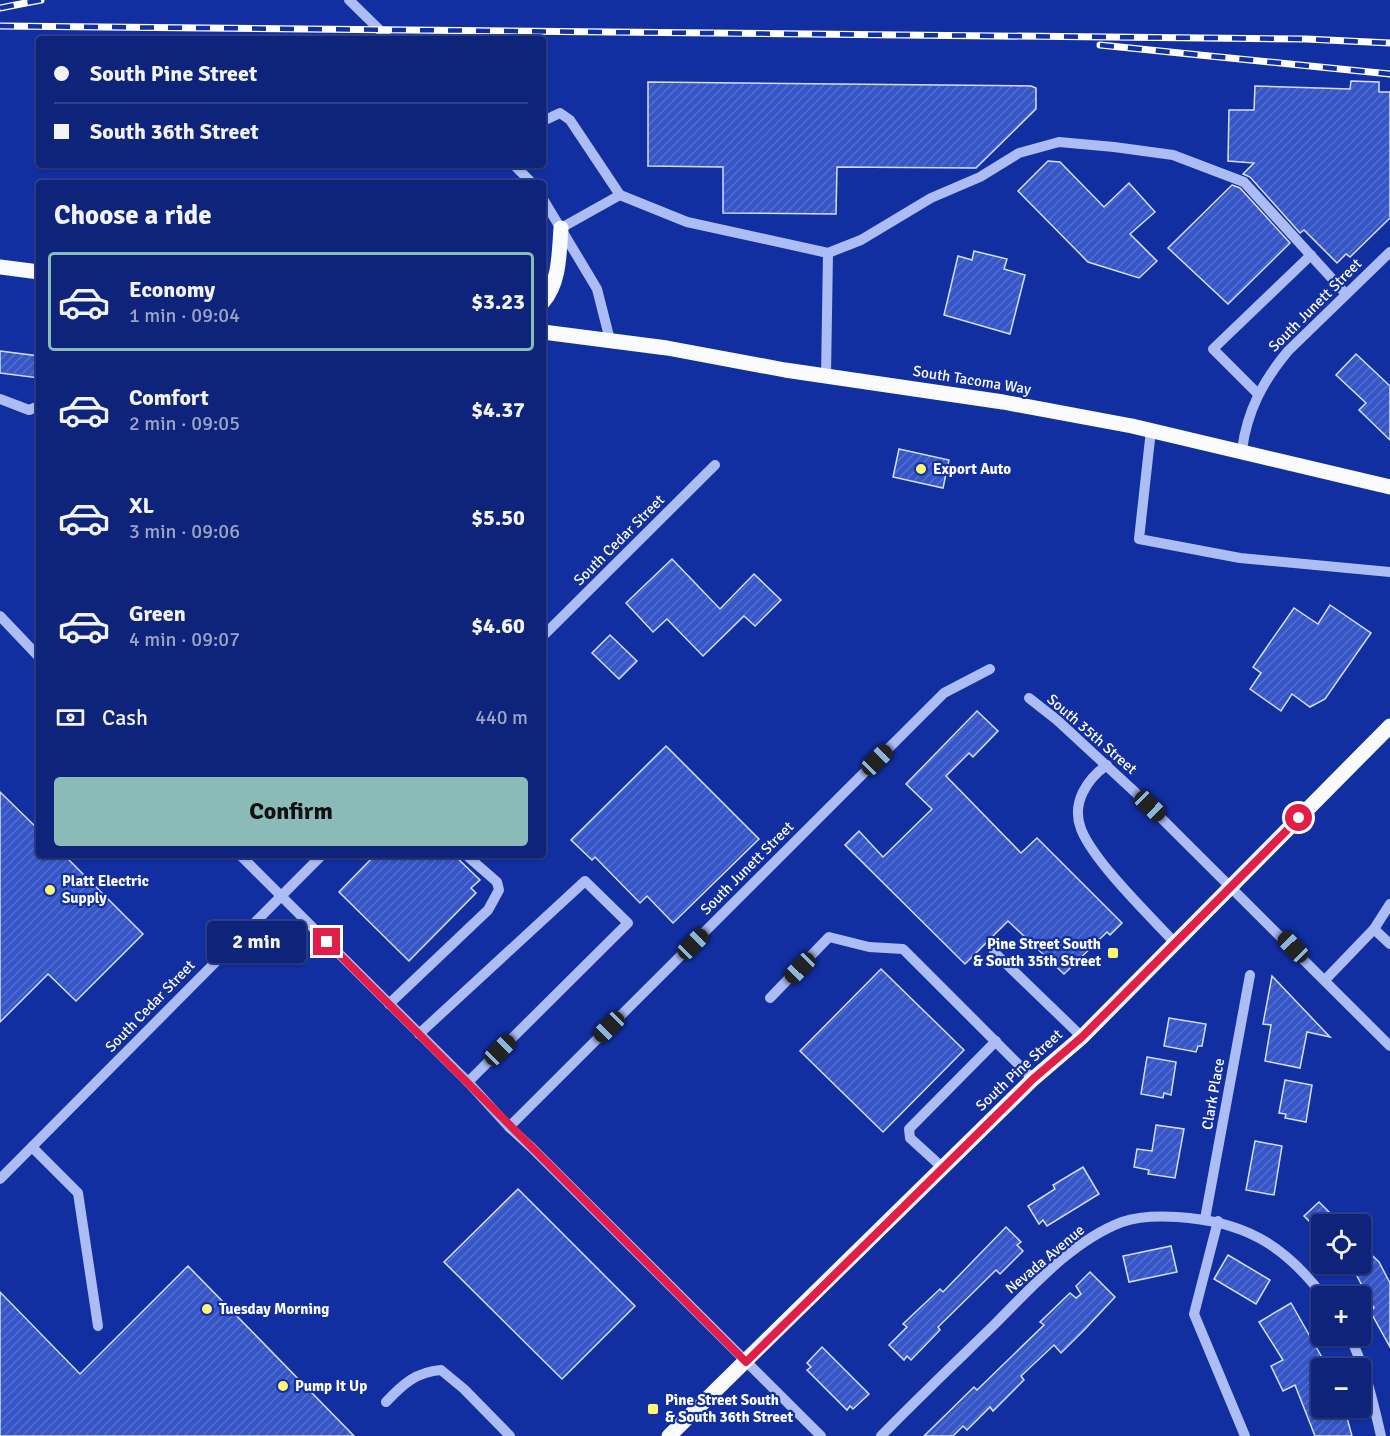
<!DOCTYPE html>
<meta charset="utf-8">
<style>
body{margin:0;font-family:Signika,sans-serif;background:#172b7f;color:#f1f3f6;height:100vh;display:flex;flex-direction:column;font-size:22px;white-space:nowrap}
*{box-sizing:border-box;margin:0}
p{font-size:20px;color:#9ba4c7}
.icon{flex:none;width:33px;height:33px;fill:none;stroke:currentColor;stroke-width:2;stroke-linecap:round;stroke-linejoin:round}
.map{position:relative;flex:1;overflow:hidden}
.details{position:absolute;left:36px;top:180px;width:510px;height:678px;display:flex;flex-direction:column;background:#0e237a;border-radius:6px;box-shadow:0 2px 4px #0004,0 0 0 2px #2e408b}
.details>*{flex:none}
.hud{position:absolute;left:36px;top:36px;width:510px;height:132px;border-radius:6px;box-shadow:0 2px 4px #0004,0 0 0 2px #2e408b;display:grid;align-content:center;height:132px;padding:0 18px;background:#0e237a}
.buttons{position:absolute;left:1311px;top:1214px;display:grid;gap:12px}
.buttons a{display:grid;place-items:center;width:60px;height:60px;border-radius:6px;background:#0e237a;box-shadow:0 2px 4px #0004,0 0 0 2px #2e408b;font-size:30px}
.end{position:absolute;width:27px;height:27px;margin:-14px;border:8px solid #e11d48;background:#fff;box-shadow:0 0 0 3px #fff}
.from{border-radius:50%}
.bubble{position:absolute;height:42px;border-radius:6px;background:#0e237a;box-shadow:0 2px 4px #0004,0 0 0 2px #2e408b;font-size:20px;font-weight:800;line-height:42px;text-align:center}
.car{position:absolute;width:18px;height:36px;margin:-18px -9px;border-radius:8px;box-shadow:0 0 4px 2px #0007;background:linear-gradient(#222 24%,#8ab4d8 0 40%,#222 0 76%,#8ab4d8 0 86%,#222 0)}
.hud b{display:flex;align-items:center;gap:21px;height:57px;font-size:22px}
.hud b+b{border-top:2px solid #2e408b}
.hud i{width:15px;height:15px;background:#f1f3f6}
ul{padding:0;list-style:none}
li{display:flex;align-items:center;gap:18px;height:99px;margin:0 12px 9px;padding:0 6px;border:3px solid transparent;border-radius:6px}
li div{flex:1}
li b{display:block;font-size:22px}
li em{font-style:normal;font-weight:800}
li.selected{border-color:#8bbbb9}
li>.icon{width:54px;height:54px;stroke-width:1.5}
h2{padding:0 18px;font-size:27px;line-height:72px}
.pay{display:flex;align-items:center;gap:15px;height:66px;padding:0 18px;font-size:22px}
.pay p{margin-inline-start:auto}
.cta{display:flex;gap:12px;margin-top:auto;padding:12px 18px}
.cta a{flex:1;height:69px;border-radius:6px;background:#8bbbb9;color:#111;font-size:24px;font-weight:800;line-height:69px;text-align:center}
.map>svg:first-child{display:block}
.building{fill:url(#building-hatch);stroke:#d5defe;stroke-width:1.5}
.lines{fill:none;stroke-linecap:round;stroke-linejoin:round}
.minor{stroke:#acbcf5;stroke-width:10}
.major{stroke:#fafbff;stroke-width:15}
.rail-casing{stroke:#fff;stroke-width:7}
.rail{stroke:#122fa2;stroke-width:4.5;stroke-dasharray:14;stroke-linecap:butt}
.route{stroke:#e11d48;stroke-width:8}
.poi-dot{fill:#fff770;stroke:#122fa2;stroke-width:2}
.labels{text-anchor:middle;stroke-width:4.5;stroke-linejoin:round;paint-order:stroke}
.street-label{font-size:15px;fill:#fff;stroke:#122fa2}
.poi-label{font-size:15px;font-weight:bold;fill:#fff;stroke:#122fa2;text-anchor:start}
</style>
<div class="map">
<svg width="1390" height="1436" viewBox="0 0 1390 1436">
<defs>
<pattern id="building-hatch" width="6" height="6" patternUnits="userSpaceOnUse" patternTransform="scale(1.5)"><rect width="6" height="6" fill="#3656c7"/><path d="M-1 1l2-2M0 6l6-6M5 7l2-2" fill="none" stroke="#546fcf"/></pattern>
</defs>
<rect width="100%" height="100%" fill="#122fa2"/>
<!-- building -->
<g class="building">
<path d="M1351,81l28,1v10h11v126l-40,39 -4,-3 -9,9 -33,-33 -4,3 -50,-56 -7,-3 11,-11 -26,-2 1,-51h25l1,-24 95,3z"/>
<path d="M648,82l383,4 5,2v21l-60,59 -139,-1 -1,47 -113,-1v-46l-75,-1z"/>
<path d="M1048,161l12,1 44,45 25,-24 26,29 -25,22 27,27 -18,17 -51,-16 -70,-71z"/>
<path d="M1232,185l8,3 50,55 -62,61 -60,-56z"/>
<path d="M974,251l33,8 -3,10 21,6 -15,59 -66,-19 14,-59 14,4z"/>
<path d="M0,351l39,5v22l-39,-5z"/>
<path d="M1356,354l34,32v54l-31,-30 7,-7 -30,-28z"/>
<path d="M899,449l50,11 -6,28 -50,-11z"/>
<path d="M672,559l48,50 34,-35 27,26 -26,26 -11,-10 -41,40 -36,-37 -14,13 -27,-29z"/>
<path d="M1330,605l41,28 -46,66 -15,8 -18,-13 -11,17 -31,-22 11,-16 -8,-6 41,-59 24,16z"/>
<path d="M610,635l27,26 -18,18 -27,-26z"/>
<path d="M977,711l21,20 -25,26 -4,-4 -23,23 75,77 16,-15 85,85 -12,12 -3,-3 -43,42 -56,-53 -43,43 -120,-119 14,-14 24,26 49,-48 -26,-25z"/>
<path d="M666,746l93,93 -86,84 -26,-27 -7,7 -45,-46 -3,3 -21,-20z"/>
<path d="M0,792l39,38v25h25l79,79 -67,67 -28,-27 -48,48z"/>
<path d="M375,855h79l26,25 -9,8 5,5 -67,68 -70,-69z"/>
<path d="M881,969l83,81 -81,82 -83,-81z"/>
<path d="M1272,976l58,61 -23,-5 -7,36 -35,-7 6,-36 -8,-1z"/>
<path d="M1169,1018l37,6 -4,22h-4l-2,6 -32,-6z"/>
<path d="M1147,1057l29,5 -5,33 -7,-2 -1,5 -22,-4z"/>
<path d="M1285,1080l27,5 -6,37 -21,-4 1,-4 -7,-1z"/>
<path d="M1156,1125l28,4 -9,49 -27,-4 1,-4 -15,-3 3,-18 15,2z"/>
<path d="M1255,1141l27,5 -8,49 -28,-5z"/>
<path d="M1083,1167l16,27 -52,32 -4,-6 -4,4 -11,-18 27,-17 -2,-4z"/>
<path d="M518,1189l117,117 -73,73 -118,-117z"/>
<path d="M1319,1202l22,22h-29l-8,-8z"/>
<path d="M1006,1227l15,15 -4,3 6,6 -23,23 -4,-4 -58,57 2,3 -29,30 -4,-4 -3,4 -15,-15 18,-18 -4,-3 37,-35 3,3z"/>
<path d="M1360,1244l19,18 11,21v64l-20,-36 4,-3 -24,-45h10z"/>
<path d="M1171,1246l6,26 -48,10 -6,-26z"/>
<path d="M1228,1255l42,25 -14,24 -42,-25z"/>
<path d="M188,1266l166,170h-354v-144l80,82z"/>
<path d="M1090,1272l25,25 -29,31 -25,25 -7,-8 -33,31 3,4 -31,31 -3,-4 -23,23 -4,-4 -10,10h-29l50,-49 3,3 67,-65 -4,-3 30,-29 6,5 5,-4 -5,-8z"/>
<path d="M1291,1303l37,65h-6v39h22l8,29h-37l-20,-51 -12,6 -12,-25 12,-6 -24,-38z"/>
<path d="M822,1347l47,47 -16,15 -3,-3 -3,4 -40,-40 4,-3 -4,-4z"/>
</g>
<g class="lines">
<!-- minor -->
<g class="minor">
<path d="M349,0l40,39"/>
<path d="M543,121l17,-8 10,7 50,75"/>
<path d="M514,165l18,18"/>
<path d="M543,199l54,90 13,51"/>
<path d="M561,228l59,-33 67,27 141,31 33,-13 70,-42 49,-21 39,-24 40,-11 55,5 59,8 71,27 102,112"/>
<path d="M826,376l2,-123"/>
<path d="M1258,394l-45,-45 98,-94"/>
<path d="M0,399l29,11 10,-4"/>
<path d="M1151,430l-12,109 101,19 150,14"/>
<path d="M1242,450c5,-39 21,-69 46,-99l102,-99"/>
<path d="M0,616l39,41"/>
<path d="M543,636l172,-171"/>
<path d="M1029,698l28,22 79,73 254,253"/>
<path d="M1107,765c-20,14 -36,38 -26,64 13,33 68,86 94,114"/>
<path d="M240,855l228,227 41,45 23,21 289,288"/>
<path d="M1374,929l16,15"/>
<path d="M994,952l88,85"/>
<path d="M1325,980l49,-51 16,-25"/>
<path d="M770,998l59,-61 40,10 34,2 130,130"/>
<path d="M389,1004l99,-94 11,-20 -2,-8 -31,-27"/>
<path d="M419,1034l166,-153 43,42 -160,159"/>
<path d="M509,1127l435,-434 46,-24"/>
<path d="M32,1147l46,46 20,133"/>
<path d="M943,1168l-33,-30 -1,-9 87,-88"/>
<path d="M0,1179l322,-324"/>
<path d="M1205,1219l45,-244"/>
<path d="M1218,1221l-24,93 51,122"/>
<path d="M1349,1335c16,32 24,66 32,101"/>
<path d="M386,1402c17,-18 30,-30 55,-32l23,19 46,47"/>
<path d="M881,1436c37,-38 76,-75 114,-112 37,-37 77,-83 127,-102 17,-6 37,-6 55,-5 65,4 106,26 146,79"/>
</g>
<!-- major -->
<g class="major">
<path d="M0,267l39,5"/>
<path d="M543,302c17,-20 16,-49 18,-74"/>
<path d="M543,332l124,16 118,22 218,32 129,24 258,61"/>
<path d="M669,1436l364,-357 49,-42 308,-311"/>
</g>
<defs>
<g id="rail">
<path d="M0,8l41,-8"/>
<path d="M0,26l1306,13 84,4"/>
<path d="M1100,45l290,29"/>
</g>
</defs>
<!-- rail casing -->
<use href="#rail" class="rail-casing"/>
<!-- rail -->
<use href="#rail" class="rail"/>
</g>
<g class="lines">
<!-- route -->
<path class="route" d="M327,942l419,420 287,-283 49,-42 217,-219"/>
</g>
<!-- markers -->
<g class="poi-dot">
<circle cx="921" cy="469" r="6"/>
<circle cx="50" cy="890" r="6"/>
<rect x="1107" y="947" width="12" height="12" rx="3"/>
<circle cx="207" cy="1309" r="6"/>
<circle cx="283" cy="1386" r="6"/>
<rect x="647" y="1403" width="12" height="12" rx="3"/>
</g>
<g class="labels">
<!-- street labels -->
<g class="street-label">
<text transform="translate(1315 305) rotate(-45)" y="5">South Junett Street</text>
<text transform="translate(972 380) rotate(9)" y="5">South Tacoma Way</text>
<text transform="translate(619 540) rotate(-45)" y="5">South Cedar Street</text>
<text transform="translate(1092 734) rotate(41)" y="5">South 35th Street</text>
<text transform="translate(747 868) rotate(-45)" y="5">South Junett Street</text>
<text transform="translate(150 1006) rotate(-46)" y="5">South Cedar Street</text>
<text transform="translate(1019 1070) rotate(-43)" y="5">South Pine Street</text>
<text transform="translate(1213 1094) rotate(-80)" y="5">Clark Place</text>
<text transform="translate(1045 1259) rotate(-40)" y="5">Nevada Avenue</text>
</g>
<!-- poi labels -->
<g class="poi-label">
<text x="933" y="474">Export Auto</text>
<text x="62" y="886">Platt Electric<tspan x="62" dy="17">Supply</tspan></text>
<text x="1101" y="949" text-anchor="end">Pine Street South<tspan x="1101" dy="17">&amp; South 35th Street</tspan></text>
<text x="219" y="1314">Tuesday Morning</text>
<text x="295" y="1391">Pump It Up</text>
<text x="665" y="1405">Pine Street South<tspan x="665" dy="17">&amp; South 36th Street</tspan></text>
</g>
</g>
</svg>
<div class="buttons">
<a><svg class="icon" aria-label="locate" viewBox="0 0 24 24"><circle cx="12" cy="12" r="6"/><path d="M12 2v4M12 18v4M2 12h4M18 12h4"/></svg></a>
<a>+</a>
<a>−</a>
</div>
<i class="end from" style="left:1299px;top:818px"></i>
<i class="end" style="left:327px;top:942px"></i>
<div class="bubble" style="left:207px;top:921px;width:99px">2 min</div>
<i class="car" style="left:877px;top:760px;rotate:45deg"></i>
<i class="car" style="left:1150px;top:806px;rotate:134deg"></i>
<i class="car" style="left:693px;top:944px;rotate:45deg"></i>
<i class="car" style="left:1293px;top:947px;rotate:316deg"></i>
<i class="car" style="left:800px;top:968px;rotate:224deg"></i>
<i class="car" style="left:609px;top:1027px;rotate:225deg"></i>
<i class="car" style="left:500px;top:1050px;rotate:45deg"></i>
<div class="hud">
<b><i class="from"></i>South Pine Street</b>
<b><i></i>South 36th Street</b>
</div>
<section class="details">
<h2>Choose a ride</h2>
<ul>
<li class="selected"><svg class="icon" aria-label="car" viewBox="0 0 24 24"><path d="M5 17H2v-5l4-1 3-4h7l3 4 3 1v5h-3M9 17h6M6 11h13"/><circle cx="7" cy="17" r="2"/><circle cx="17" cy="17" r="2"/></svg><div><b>Economy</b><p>1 min · 09:04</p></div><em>$3.23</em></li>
<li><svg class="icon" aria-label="car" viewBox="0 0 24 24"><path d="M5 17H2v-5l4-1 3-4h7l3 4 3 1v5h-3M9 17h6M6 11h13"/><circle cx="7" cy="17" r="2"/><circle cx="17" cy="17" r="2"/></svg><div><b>Comfort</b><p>2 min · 09:05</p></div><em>$4.37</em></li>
<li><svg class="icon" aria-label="car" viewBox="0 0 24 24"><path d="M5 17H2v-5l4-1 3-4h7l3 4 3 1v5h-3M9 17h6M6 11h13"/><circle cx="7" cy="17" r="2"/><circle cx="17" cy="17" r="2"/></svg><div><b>XL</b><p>3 min · 09:06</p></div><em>$5.50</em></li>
<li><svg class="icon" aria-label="car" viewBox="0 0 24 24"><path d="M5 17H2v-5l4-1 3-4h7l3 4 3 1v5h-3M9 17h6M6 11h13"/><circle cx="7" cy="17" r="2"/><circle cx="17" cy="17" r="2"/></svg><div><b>Green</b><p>4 min · 09:07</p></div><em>$4.60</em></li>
</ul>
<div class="pay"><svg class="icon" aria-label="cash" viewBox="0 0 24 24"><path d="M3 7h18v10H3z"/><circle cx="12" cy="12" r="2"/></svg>Cash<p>440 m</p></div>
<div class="cta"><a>Confirm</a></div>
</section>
</div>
